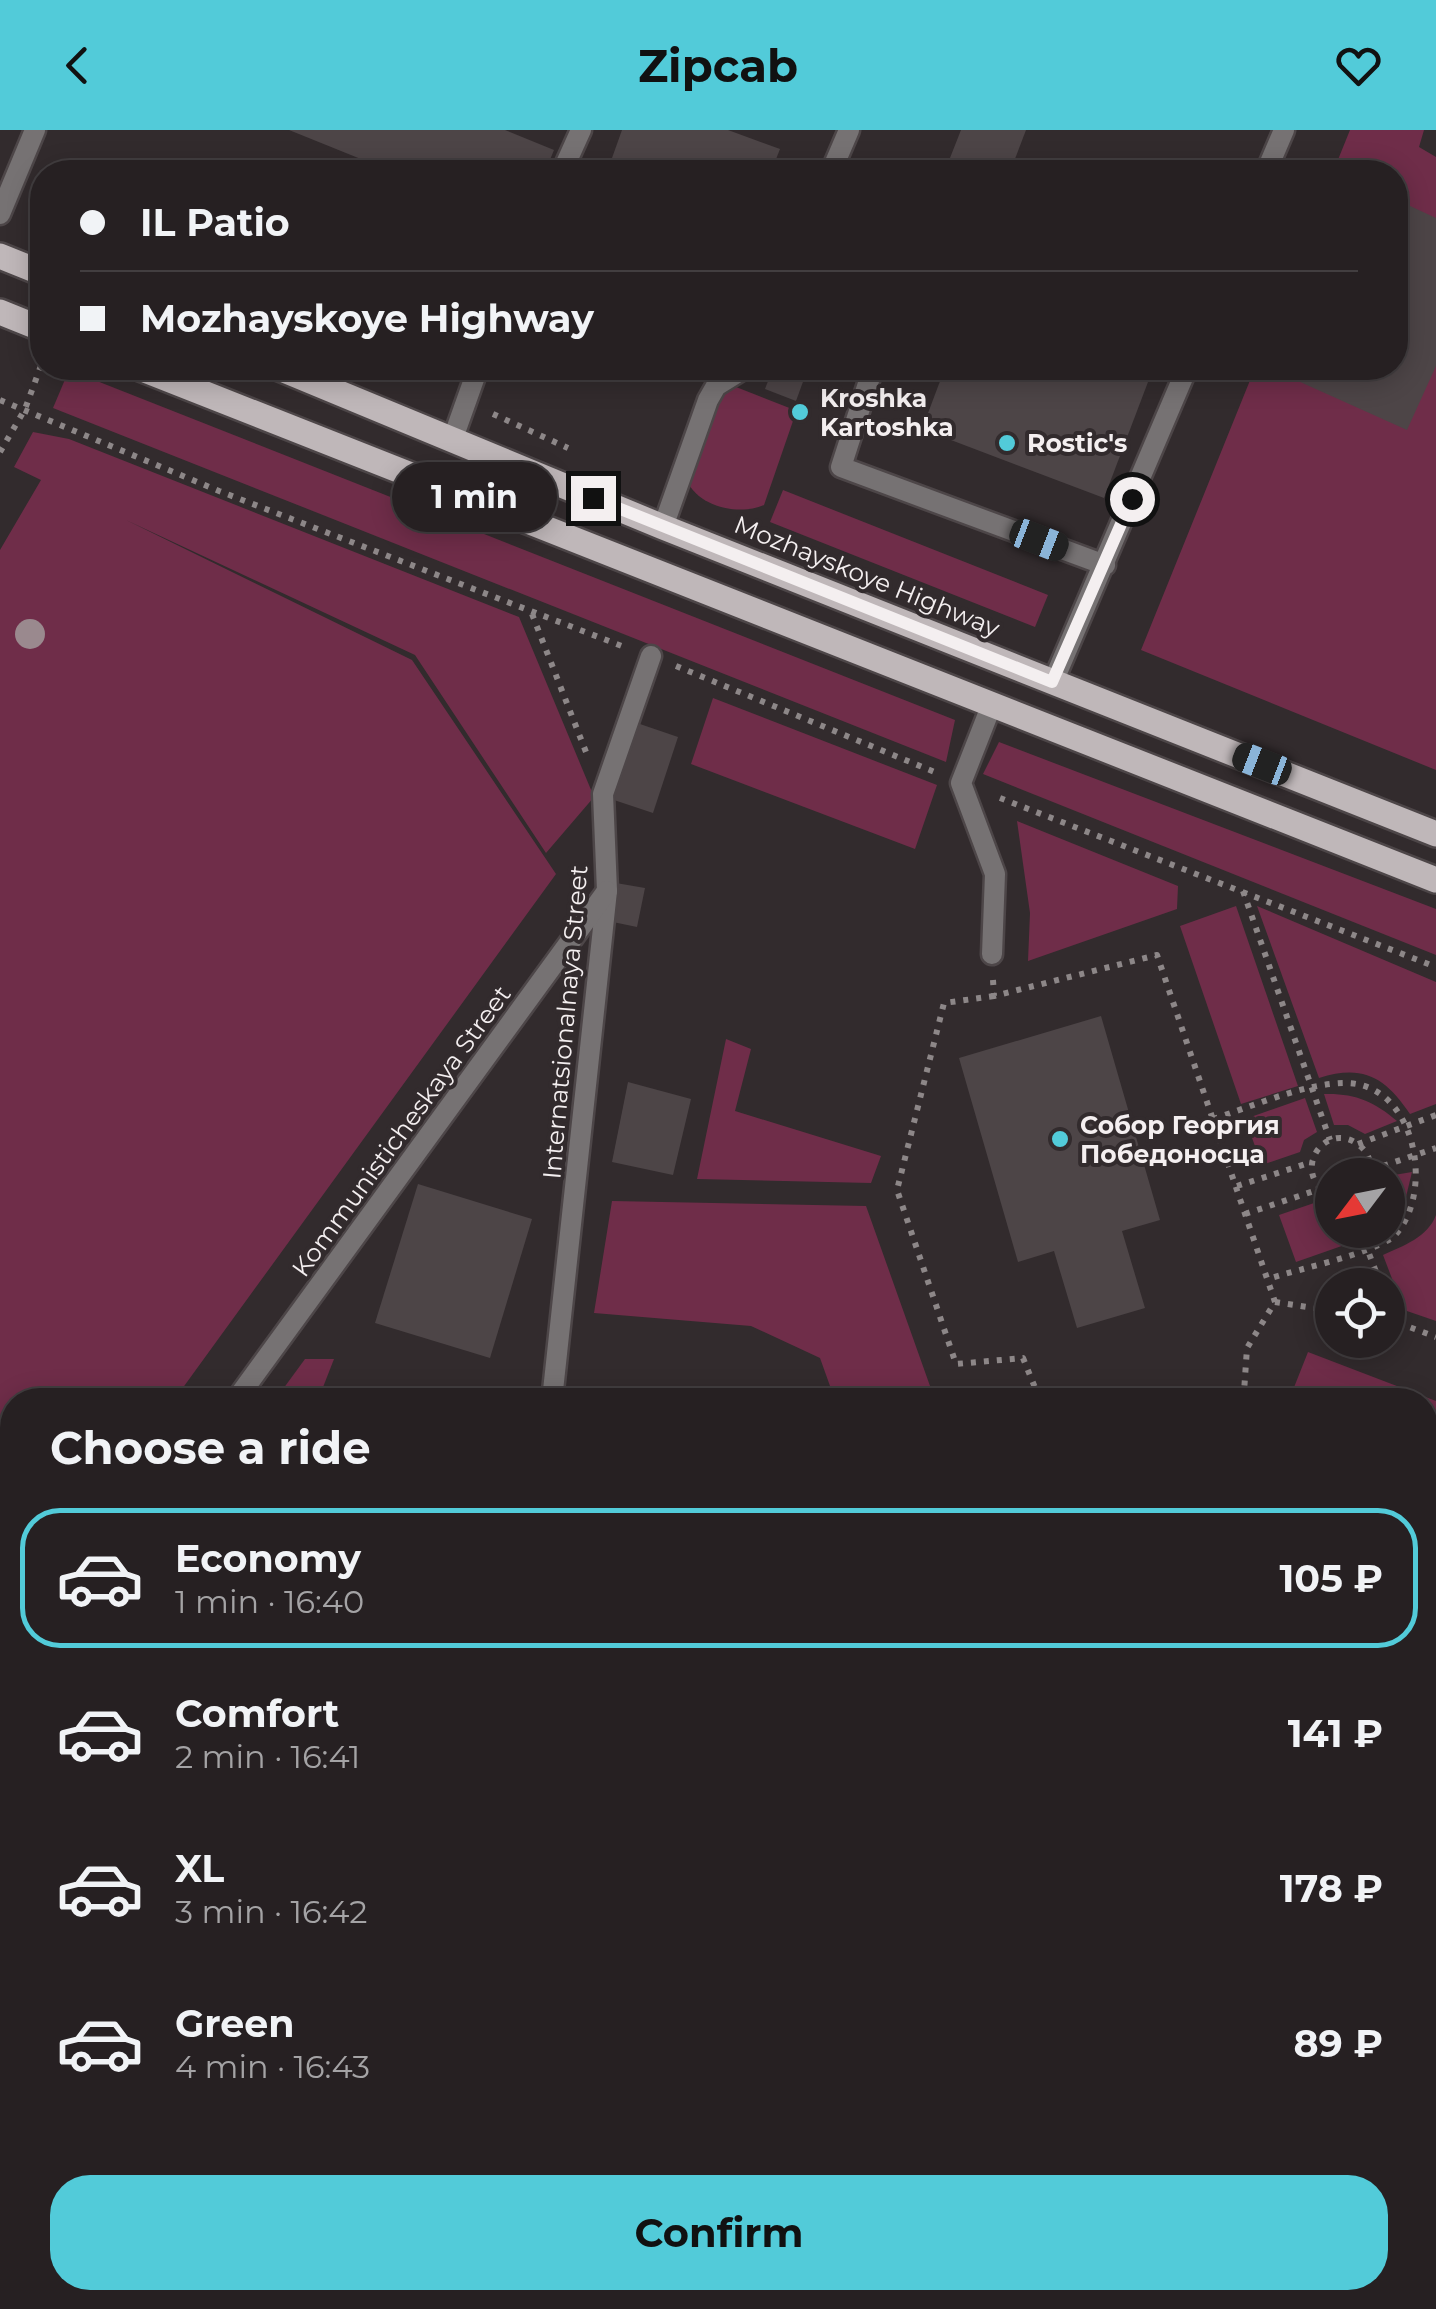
<!DOCTYPE html>
<meta charset="utf-8">
<style>
body{margin:0;font-family:Montserrat,sans-serif;background:#2e282a;color:#f1f3f6;height:100vh;display:flex;flex-direction:column;font-size:38px;white-space:nowrap}
*{box-sizing:border-box;margin:0}
p{font-size:32px;color:#a4a3a5}
.icon{flex:none;width:55px;height:55px;fill:none;stroke:currentColor;stroke-width:2;stroke-linecap:round;stroke-linejoin:round}
.map{position:relative;flex:1;overflow:hidden}
.sheet{position:absolute;left:0px;top:1258px;width:1438px;height:922px;display:flex;flex-direction:column;background:#262022;border-radius:40px 40px 0 0;box-shadow:0 5px 25px #0003,0 0 0 2px #423e40}
.sheet>*{flex:none}
.hud{position:absolute;left:30px;top:30px;width:1378px;height:220px;border-radius:40px;box-shadow:0 5px 25px #0003,0 0 0 2px #423e40;display:grid;align-content:center;height:220px;padding:0 50px;background:#262022}
.needle{width:65px;rotate:238deg}
.tools{position:absolute;left:1315px;top:1028px;display:grid;gap:20px}
.tools a{display:grid;place-items:center;width:90px;height:90px;border-radius:50%;background:#262022;box-shadow:0 5px 25px #0003,0 0 0 2px #423e40;font-size:50px}
.end{position:absolute;width:45px;height:45px;margin:-22px;border:12px solid #f4eff0;background:#111;box-shadow:0 0 0 5px #111}
.from{border-radius:50%}
.bubble{position:absolute;height:70px;border-radius:35px;background:#262022;box-shadow:0 5px 25px #0003,0 0 0 2px #423e40;font-size:32px;font-weight:700;line-height:70px;text-align:center}
.car{position:absolute;width:30px;height:60px;margin:-30px -15px;border-radius:12px;box-shadow:0 0 8px 2px #0007;background:linear-gradient(#222 24%,#8ab4d8 0 40%,#222 0 76%,#8ab4d8 0 86%,#222 0)}
.hud b{display:flex;align-items:center;gap:35px;height:95px;font-size:38px}
.hud b+b{border-top:2px solid #423e40}
.hud i{width:25px;height:25px;background:#f1f3f6}
ul{padding:0;list-style:none}
li{display:flex;align-items:center;gap:30px;height:140px;margin:0 20px 15px;padding:0 30px;border:5px solid transparent;border-radius:40px}
li div{flex:1}
li b{display:block;font-size:38px}
li em{font-style:normal;font-weight:700}
li.selected{border-color:#52cbd9}
li>.icon{width:90px;height:90px;stroke-width:1.5}
h2{padding:0 50px;font-size:45px;line-height:120px}
.button{display:flex;gap:20px;margin-top:auto;padding:20px 50px}
.button a{flex:1;height:115px;border-radius:40px;background:#52cbd9;color:#111;font-size:40px;font-weight:700;line-height:115px;text-align:center}
header{display:flex;justify-content:space-between;align-items:center;height:130px;padding:0 50px;background:#52cbd9;color:#111;font-size:45px;font-weight:700}
.map>svg:first-child{display:block}
.green{fill:#6f2d49}
.building{fill:#4d4547}
.lines{fill:none;stroke-linecap:round;stroke-linejoin:round}
.service-casing{stroke:#4d4648;stroke-width:25}
.pedestrian-casing{stroke:#4d4648;stroke-width:25}
.minor-casing{stroke:#4d4648;stroke-width:25}
.tertiary-casing{stroke:#4d4648;stroke-width:25}
.primary-casing{stroke:#4d4648;stroke-width:30}
.path{stroke:#8d8788;stroke-width:6;stroke-dasharray:5 8;stroke-linecap:butt}
.service{stroke:#767273;stroke-width:20}
.pedestrian{stroke:#767273;stroke-width:20}
.minor{stroke:#767273;stroke-width:20}
.tertiary{stroke:#767273;stroke-width:20}
.primary{stroke:#bfb7b9;stroke-width:25}
.tree{fill:#9a898e}
.route{stroke:#f4eff0;stroke-width:12}
.poi-dot{fill:#52cbd9;stroke:#322b2d;stroke-width:4}
.labels{text-anchor:middle;stroke-width:8;stroke-linejoin:round;paint-order:stroke}
.poi-label{font-size:25px;font-weight:bold;fill:#f4eff0;stroke:#322b2d;text-anchor:start}
.street-label{font-size:25px;fill:#f4eff0;stroke:#322b2d}
</style>
<header><svg class="icon" aria-label="back" viewBox="0 0 24 24"><path d="M15 5l-7 7 7 7"/></svg>Zipcab<svg class="icon" aria-label="heart" viewBox="0 0 24 24"><path d="M12 20l-8-8c-3-5 5-10 8-4 3-6 11-1 8 4z"/></svg></header>
<div class="map">
<svg width="1436" height="2179" viewBox="0 0 1436 2179">
<rect width="100%" height="100%" fill="#322b2d"/>
<!-- green -->
<g class="green">
<path d="M1350,0h74l-5,17 17,10v613l-295,-120 114,-282h140v-196h-62z"/>
<path d="M69,240l886,350 -9,42 -893,-354z"/>
<path d="M731,255l61,24 1,12 -29,84c-25,11 -65,2 -77,-24l26,-79z"/>
<path d="M33,302l36,7 450,178 75,180 -48,56 -131,-198 -289,-135 286,140 144,214 -382,526h-162v223l-12,18v-1091l41,-70 -27,-13z"/>
<path d="M783,360l265,105 -13,32 -265,-105z"/>
<path d="M713,568l224,87 -22,64 -224,-85z"/>
<path d="M999,612l437,167v46l-453,-181z"/>
<path d="M1017,691l161,65 -1,23 -149,52 2,-48z"/>
<path d="M1236,776l62,180 -57,18 -61,-178z"/>
<path d="M1257,776l179,76v122l-26,10c-25,-37 -47,-50 -91,-36z"/>
<path d="M726,909l25,10 -16,62 146,45 -10,27 -174,-4z"/>
<path d="M1324,964c30,-1 50,7 73,27l-32,13 -17,-9h-14z"/>
<path d="M1305,968l12,34 -13,8 -4,12 -38,13 -17,-46z"/>
<path d="M1412,1042l-7,29 -17,23v-48z"/>
<path d="M612,1071l254,5 69,194h-100l-15,-42 -69,-32 -157,-13z"/>
<path d="M1317,1072l15,8v20h20l4,11 -60,21 -17,-47z"/>
<path d="M1436,1085v106l-32,-11 -21,-55c20,-9 45,-18 53,-40z"/>
<path d="M1308,1222l128,49v338l-11,26v-365h-136z"/>
<path d="M305,1229h29l-16,41h-43z"/>
<path d="M12,1631v537h1183l-5,11h-1190v-531z"/>
</g>
<!-- building -->
<g class="building">
<path d="M289,0h216l49,20 -9,22h-152z"/>
<path d="M622,0h106l52,19 -9,23h-164z"/>
<path d="M961,0h65l-16,42h-36l-26,-9z"/>
<path d="M1395,69l41,19v148l-29,64 -109,-49 6,-13h91v-78l7,-17 -7,-3z"/>
<path d="M773,238h35l-12,33 -31,-12z"/>
<path d="M945,238h164l39,14 -44,116 -182,-69z"/>
<path d="M637,593l41,14 -25,76 -42,-14z"/>
<path d="M616,753l29,5 -8,39 -29,-6z"/>
<path d="M1101,886l59,204 -38,11 23,77 -68,20 -23,-77 -36,11 -59,-204z"/>
<path d="M628,952l63,17 -18,76 -61,-13z"/>
<path d="M418,1054l114,35 -42,139 -115,-35z"/>
</g>
<g class="lines">
<defs>
<g id="service">
<path d="M562,42l19,-42"/>
<path d="M1266,42l18,-42"/>
<path d="M873,238l-32,99 264,98"/>
<path d="M452,311l26,-73"/>
<path d="M1053,552l134,-314"/>
<path d="M992,824l3,-80 -34,-91 31,-79"/>
</g>
<g id="pedestrian">
<path d="M831,42l18,-42"/>
<path d="M663,397l45,-127 8,-14 29,-18"/>
<path d="M552,1270l55,-509 -4,-97 48,-138"/>
<path d="M461,2179l1,-11"/>
</g>
<g id="minor">
<path d="M0,84l35,-84"/>
<path d="M236,1270l371,-509"/>
<path d="M0,1594l12,-18"/>
</g>
<g id="tertiary">
<path d="M1425,2010l11,-25"/>
<path d="M1350,2179l5,-11"/>
</g>
<g id="primary">
<path d="M0,126l42,17"/>
<path d="M0,182l42,17"/>
<path d="M140,238l1296,512"/>
<path d="M279,238l384,159 773,307"/>
</g>
</defs>
<!-- service casing -->
<use href="#service" class="service-casing"/>
<!-- pedestrian casing -->
<use href="#pedestrian" class="pedestrian-casing"/>
<!-- minor casing -->
<use href="#minor" class="minor-casing"/>
<!-- tertiary casing -->
<use href="#tertiary" class="tertiary-casing"/>
<!-- primary casing -->
<use href="#primary" class="primary-casing"/>
<!-- path -->
<g class="path">
<path d="M433,238l13,5"/>
<path d="M0,270l219,91 408,157"/>
<path d="M493,284l75,34"/>
<path d="M0,322l25,-43 17,-46"/>
<path d="M532,484l54,138"/>
<path d="M676,536l261,107"/>
<path d="M1000,668l436,169"/>
<path d="M1243,761l87,249"/>
<path d="M993,850l1,16 163,-41 118,347 -28,46 -3,44 -4,8"/>
<path d="M994,866l-50,7 -47,187 59,174 67,-6 17,42"/>
<path d="M1213,989c38,-12 92,-36 132,-36 73,0 91,115 47,155 -29,18 -90,30 -124,41"/>
<path d="M1358,1014l78,-29"/>
<path d="M1371,1040l65,-22"/>
<path d="M1237,1056l75,-24"/>
<path d="M1332,1066c-45,-22 -6,-79 28,-50 10,8 11,17 9,29"/>
<path d="M1245,1084l75,-25"/>
<path d="M1360,1100l21,55"/>
<path d="M1388,1170l8,22 40,15"/>
<path d="M1275,1172l57,9"/>
<path d="M1425,1728l11,-25"/>
<path d="M1425,1877l11,6"/>
<path d="M1231,2179l5,-11"/>
</g>
<!-- service -->
<use href="#service" class="service"/>
<!-- pedestrian -->
<use href="#pedestrian" class="pedestrian"/>
<!-- minor -->
<use href="#minor" class="minor"/>
<!-- tertiary -->
<use href="#tertiary" class="tertiary"/>
<!-- primary -->
<use href="#primary" class="primary"/>
</g>
<!-- trees -->
<circle class="tree" cx="30" cy="504" r="15"/>
<g class="lines">
<!-- route -->
<path class="route" d="M593,368l459,184 80,-183"/>
</g>
<!-- markers -->
<g class="poi-dot">
<circle cx="800" cy="282" r="10"/>
<circle cx="1007" cy="313" r="10"/>
<circle cx="1060" cy="1009" r="10"/>
</g>
<g class="labels">
<!-- poi labels -->
<g class="poi-label">
<text x="820" y="277">Kroshka<tspan x="820" dy="29">Kartoshka</tspan></text>
<text x="1027" y="322">Rostic's</text>
<text x="1080" y="1004">Собор Георгия<tspan x="1080" dy="29">Победоносца</tspan></text>
</g>
<!-- street labels -->
<g class="street-label">
<text transform="translate(867 446) rotate(22)" y="9">Mozhayskoye Highway</text>
<text transform="translate(565 892) rotate(-85)" y="9">Internatsionalnaya Street</text>
<text transform="translate(401 1001) rotate(-54)" y="9">Kommunisticheskaya Street</text>
</g>
</g>
</svg>
<div class="tools">
<a><svg class="needle" viewBox="-14 -14 28 28"><path d="M0-13l5 13h-10z" fill="#e53935"/><path d="M0 13l5-13h-10z" fill="#a4a3a5"/></svg></a>
<a><svg class="icon" aria-label="locate" viewBox="0 0 24 24"><circle cx="12" cy="12" r="6"/><path d="M12 2v4M12 18v4M2 12h4M18 12h4"/></svg></a>
</div>
<i class="end from" style="left:1132px;top:369px"></i>
<i class="end" style="left:593px;top:368px"></i>
<div class="bubble" style="left:392px;top:332px;width:165px">1 min</div>
<i class="car" style="left:1039px;top:410px;rotate:111deg"></i>
<i class="car" style="left:1262px;top:634px;rotate:291deg"></i>
<div class="hud">
<b><i class="from"></i>IL Patio</b>
<b><i></i>Mozhayskoye Highway</b>
</div>
<section class="sheet">
<h2>Choose a ride</h2>
<ul>
<li class="selected"><svg class="icon" aria-label="car" viewBox="0 0 24 24"><path d="M5 17H2v-5l4-1 3-4h7l3 4 3 1v5h-3M9 17h6M6 11h13"/><circle cx="7" cy="17" r="2"/><circle cx="17" cy="17" r="2"/></svg><div><b>Economy</b><p>1 min · 16:40</p></div><em>105 ₽</em></li>
<li><svg class="icon" aria-label="car" viewBox="0 0 24 24"><path d="M5 17H2v-5l4-1 3-4h7l3 4 3 1v5h-3M9 17h6M6 11h13"/><circle cx="7" cy="17" r="2"/><circle cx="17" cy="17" r="2"/></svg><div><b>Comfort</b><p>2 min · 16:41</p></div><em>141 ₽</em></li>
<li><svg class="icon" aria-label="car" viewBox="0 0 24 24"><path d="M5 17H2v-5l4-1 3-4h7l3 4 3 1v5h-3M9 17h6M6 11h13"/><circle cx="7" cy="17" r="2"/><circle cx="17" cy="17" r="2"/></svg><div><b>XL</b><p>3 min · 16:42</p></div><em>178 ₽</em></li>
<li><svg class="icon" aria-label="car" viewBox="0 0 24 24"><path d="M5 17H2v-5l4-1 3-4h7l3 4 3 1v5h-3M9 17h6M6 11h13"/><circle cx="7" cy="17" r="2"/><circle cx="17" cy="17" r="2"/></svg><div><b>Green</b><p>4 min · 16:43</p></div><em>89 ₽</em></li>
</ul>
<div class="button"><a>Confirm</a></div>
</section>
</div>
